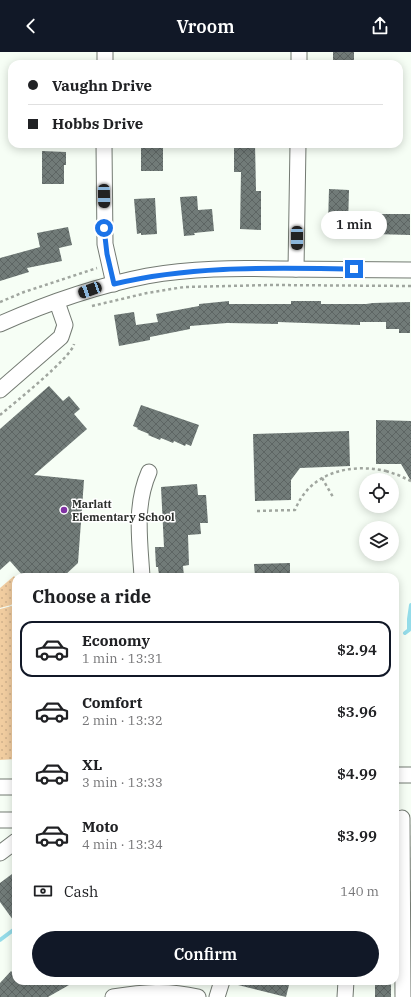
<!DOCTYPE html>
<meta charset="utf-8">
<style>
body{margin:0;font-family:"IBM Plex Serif",serif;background:#f6f6f6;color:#202124;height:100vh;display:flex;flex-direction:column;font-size:15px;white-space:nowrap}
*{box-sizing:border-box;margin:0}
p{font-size:13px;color:#757577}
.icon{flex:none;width:22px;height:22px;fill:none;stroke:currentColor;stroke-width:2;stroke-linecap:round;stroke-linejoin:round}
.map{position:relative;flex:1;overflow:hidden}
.sheet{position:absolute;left:12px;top:521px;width:387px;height:412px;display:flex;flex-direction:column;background:#fff;border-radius:12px;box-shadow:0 2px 10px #0003}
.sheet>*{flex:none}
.banner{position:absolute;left:8px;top:8px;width:395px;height:88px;border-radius:12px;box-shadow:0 2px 10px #0003;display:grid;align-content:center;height:88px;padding:0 20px;background:#fff}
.controls{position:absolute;left:359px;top:421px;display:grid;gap:8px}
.controls a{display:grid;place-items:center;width:40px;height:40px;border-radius:50%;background:#fff;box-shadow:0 2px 10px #0003;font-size:20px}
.end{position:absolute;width:18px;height:18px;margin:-9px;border:5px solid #1a73e8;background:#fff;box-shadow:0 0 0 2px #fff}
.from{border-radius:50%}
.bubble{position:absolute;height:28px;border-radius:14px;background:#fff;box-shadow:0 2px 10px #0003;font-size:13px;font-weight:600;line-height:28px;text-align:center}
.car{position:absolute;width:12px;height:24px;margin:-12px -6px;border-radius:5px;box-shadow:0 0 3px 1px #0007;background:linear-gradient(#222 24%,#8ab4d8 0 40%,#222 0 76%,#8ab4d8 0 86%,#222 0)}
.banner b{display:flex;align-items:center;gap:14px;height:38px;font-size:15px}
.banner b+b{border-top:1px solid #e0e0e0}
.banner i{width:10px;height:10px;background:#202124}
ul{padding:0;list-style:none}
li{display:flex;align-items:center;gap:12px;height:56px;margin:0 8px 6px;padding:0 12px;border:2px solid transparent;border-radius:12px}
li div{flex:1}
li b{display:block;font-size:15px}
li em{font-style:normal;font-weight:600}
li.selected{border-color:#111827}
li>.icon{width:36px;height:36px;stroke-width:1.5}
h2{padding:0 20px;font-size:18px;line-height:48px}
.pay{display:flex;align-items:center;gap:10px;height:44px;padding:0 20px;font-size:15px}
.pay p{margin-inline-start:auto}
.primary-button{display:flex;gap:8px;margin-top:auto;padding:8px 20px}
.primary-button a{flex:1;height:46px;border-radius:24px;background:#111827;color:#fff;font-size:16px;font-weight:600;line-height:46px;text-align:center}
header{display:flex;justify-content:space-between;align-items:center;height:52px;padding:0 20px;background:#111827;color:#fff;font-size:18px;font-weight:600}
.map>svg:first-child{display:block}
.grass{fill:url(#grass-dots)}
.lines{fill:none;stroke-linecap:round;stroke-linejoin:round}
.stream{stroke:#94dce9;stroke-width:4}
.building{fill:url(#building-cross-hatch)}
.minor-casing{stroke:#737a72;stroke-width:17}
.path{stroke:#a0a69f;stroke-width:2.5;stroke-dasharray:3 3;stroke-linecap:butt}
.minor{stroke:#fff;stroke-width:15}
.route{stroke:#1a73e8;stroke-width:5}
.poi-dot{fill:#8032a3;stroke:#fff;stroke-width:1.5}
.labels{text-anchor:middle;stroke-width:3;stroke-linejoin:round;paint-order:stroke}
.poi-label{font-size:11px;font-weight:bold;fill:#2d302d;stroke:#fff;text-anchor:start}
</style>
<header><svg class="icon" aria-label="back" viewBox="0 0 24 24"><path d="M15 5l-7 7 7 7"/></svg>Vroom<svg class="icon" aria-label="share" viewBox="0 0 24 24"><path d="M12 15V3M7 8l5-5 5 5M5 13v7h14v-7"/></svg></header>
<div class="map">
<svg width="411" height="945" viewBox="0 0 411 945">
<defs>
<pattern id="grass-dots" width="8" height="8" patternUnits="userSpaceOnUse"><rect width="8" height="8" fill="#f1cda0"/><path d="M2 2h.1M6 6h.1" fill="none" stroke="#cfb08a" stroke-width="1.8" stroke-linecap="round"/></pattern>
<pattern id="building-cross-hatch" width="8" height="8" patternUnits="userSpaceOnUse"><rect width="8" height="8" fill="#717b78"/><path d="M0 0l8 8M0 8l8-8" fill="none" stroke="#5d6563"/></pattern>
</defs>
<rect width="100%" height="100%" fill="#f6fef5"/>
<!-- grass -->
<g class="grass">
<path d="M14,524l2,2v23l-5,4 -11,3v-20z"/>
<path d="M12,554l4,2v151l-16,1v-151z"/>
</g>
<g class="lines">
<!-- stream -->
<g class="stream">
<path d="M405,581l4,-3v-11l2,-14"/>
<path d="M0,888l16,-12"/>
</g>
</g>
<!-- building -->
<g class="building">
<rect x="333" y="0" width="21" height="12"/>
<rect x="141" y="92" width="22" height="27"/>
<path d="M234,92h21l1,47h5v39l-21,-1 1,-57h-7z"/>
<path d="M42,99l24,1v13h-2v19h-22z"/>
<path d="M329,137l20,1 -1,35h-20z"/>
<path d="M197,144l1,14 14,-1 2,22 -20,2 1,2 -11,1 -4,-39z"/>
<path d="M155,146l2,36 -16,1v-2l-4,1 -3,-35z"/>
<path d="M374,162h36v21l-36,-1z"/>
<path d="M68,175l4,18 -13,3 3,13 -35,7 2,4 -29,9v-23l40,-11 -3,-14z"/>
<path d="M229,249v3h62v-3h30v3h45l7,-1 37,-1v31h-11v-4h-13v-7h-26v3l-82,-3v2l-51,-1 -37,3v3l-40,8v3l-31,6 -5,-31 20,-3 2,13 22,-3 -2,-8 43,-8v-2z"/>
<path d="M49,334l14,15 6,-5 11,13 -6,5 13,15 -53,46 50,5 -6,83 -15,14h-39l-14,-16 -10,9v-141z"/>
<path d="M141,353l58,20 -8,21 -5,-2 -1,2 -11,-5 -1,2 -12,-5 -1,2 -12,-5 1,-1 -12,-5 1,-1 -5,-2z"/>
<path d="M376,368l35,1v60l-10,-17h-25z"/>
<path d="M349,379l1,35 -50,2 -9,12v20l-36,1 -2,-67z"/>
<path d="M197,432l1,11h8l2,28h-8l1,11 -13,1 1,30 -6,1 1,11h-21v-2h-4l-1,-8h-2l-1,-20h9l-3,-60z"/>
<path d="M290,511v14h-35l-1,-13z"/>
<path d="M16,819v53l-16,-22v-19z"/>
<path d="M11,919l5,5v5h60l-28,16h-48v-14z"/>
<path d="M239,929h51l-4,16 -48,-12z"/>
<rect x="375" y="929" width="16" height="16"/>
</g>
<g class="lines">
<defs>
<g id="minor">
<path d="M105,12v-12"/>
<path d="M299,12v-12"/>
<path d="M104,92l1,100 9,40"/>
<path d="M296,217l2,-125"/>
<path d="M0,272c47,-21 96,-38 147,-48 44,-8 89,-8 133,-7 44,0 87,1 131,1"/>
<path d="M0,338l61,-53 4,-12 -8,-23"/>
<path d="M142,525c-2,-36 -8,-71 7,-105"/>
<path d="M395,723h16"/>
<path d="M0,735h16"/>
<path d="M402,766l1,179"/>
<path d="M0,768h16"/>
<path d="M0,801l16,-12"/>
<path d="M113,945c31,-5 54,-7 85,0"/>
<path d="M217,945l5,-16"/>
<path d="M345,945l1,-16"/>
</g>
</defs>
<!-- minor casing -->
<use href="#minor" class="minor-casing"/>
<!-- path -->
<g class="path">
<path d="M0,250l24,-10 73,-24"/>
<path d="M92,254l55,-13 37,-6 87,-2 140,1"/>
<path d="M0,363c13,-11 72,-58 74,-71"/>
<path d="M386,419l12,4 13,6"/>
<path d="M322,426l11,19"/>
<path d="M257,459l38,-1c15,-38 55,-47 91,-39l-2,9"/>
</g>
<!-- minor -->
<use href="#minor" class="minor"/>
</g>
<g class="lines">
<!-- route -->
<path class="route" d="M104,176l3,26 7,30c79,-19 159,-16 240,-15"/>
</g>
<!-- markers -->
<circle class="poi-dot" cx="64" cy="458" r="4"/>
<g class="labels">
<!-- poi labels -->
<g class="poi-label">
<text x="72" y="456">Marlatt<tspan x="72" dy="13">Elementary School</tspan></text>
</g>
</g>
</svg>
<div class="controls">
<a><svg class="icon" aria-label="locate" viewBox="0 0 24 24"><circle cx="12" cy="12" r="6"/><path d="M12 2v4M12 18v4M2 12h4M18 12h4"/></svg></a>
<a><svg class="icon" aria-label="layers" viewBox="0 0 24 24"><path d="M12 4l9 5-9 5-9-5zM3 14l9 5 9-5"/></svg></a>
</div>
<i class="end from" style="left:104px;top:176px"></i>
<i class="end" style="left:354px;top:217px"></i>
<div class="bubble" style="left:321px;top:159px;width:66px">1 min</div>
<i class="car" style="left:104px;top:144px;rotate:179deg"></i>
<i class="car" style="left:297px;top:186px;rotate:180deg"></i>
<i class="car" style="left:90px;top:238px;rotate:250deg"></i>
<div class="banner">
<b><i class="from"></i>Vaughn Drive</b>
<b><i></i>Hobbs Drive</b>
</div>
<section class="sheet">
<h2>Choose a ride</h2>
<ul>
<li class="selected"><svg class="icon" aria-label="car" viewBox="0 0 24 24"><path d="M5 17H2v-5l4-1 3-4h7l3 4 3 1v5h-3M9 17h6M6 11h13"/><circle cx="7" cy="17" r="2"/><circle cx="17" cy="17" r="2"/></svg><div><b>Economy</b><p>1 min · 13:31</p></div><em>$2.94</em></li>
<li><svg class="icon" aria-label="car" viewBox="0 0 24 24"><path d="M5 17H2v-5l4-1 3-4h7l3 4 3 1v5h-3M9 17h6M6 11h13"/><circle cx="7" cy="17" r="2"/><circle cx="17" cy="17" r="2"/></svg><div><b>Comfort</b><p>2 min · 13:32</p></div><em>$3.96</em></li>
<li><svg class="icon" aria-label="car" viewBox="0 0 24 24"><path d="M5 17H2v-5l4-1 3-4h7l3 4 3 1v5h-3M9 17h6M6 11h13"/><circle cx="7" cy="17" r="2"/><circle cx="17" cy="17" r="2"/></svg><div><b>XL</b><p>3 min · 13:33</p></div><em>$4.99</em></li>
<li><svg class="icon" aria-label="car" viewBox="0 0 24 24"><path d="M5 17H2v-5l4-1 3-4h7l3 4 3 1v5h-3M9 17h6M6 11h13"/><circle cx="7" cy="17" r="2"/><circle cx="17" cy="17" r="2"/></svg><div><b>Moto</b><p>4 min · 13:34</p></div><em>$3.99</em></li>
</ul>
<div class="pay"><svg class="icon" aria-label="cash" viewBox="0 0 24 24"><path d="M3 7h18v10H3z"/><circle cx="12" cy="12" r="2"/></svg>Cash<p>140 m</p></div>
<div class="primary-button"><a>Confirm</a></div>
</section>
</div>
